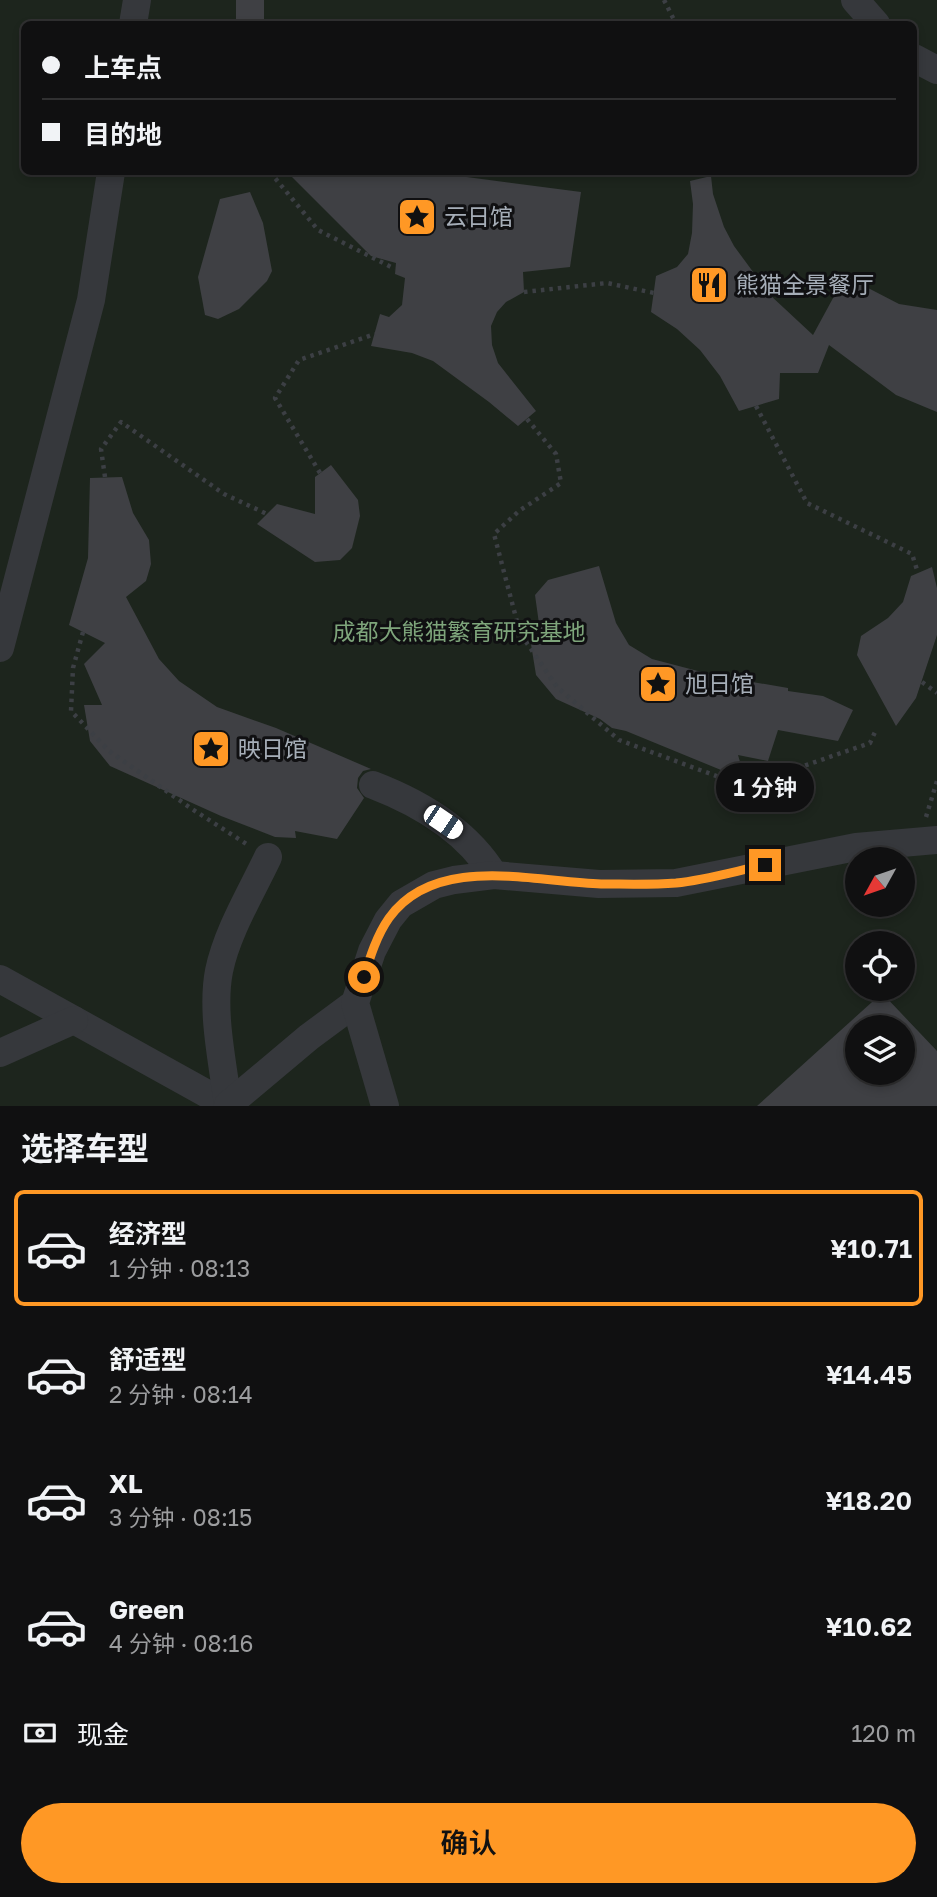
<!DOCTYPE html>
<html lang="zh">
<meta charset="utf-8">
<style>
body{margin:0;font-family:"Golos Text","Noto Sans SC",sans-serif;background:#19191a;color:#f1f3f6;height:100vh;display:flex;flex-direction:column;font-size:26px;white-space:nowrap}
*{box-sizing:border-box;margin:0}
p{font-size:23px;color:#9c9d9f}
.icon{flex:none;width:38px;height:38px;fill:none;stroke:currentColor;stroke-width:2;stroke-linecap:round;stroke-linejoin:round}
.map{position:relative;height:1106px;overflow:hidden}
.panel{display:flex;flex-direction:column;background:#101011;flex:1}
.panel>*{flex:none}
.top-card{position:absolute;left:21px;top:21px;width:896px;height:154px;border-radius:10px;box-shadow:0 4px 10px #0003,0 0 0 2px #303031;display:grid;align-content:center;height:154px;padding:0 21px;background:#101011}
.needle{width:46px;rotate:230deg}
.buttons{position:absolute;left:845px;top:847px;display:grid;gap:14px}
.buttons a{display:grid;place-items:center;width:70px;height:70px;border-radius:50%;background:#101011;box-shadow:0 4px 10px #0003,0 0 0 2px #303031;font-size:35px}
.end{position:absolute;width:32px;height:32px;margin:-16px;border:9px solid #ff9825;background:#111;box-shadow:0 0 0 4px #111}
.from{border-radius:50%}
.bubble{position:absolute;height:49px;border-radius:24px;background:#101011;box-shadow:0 4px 10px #0003,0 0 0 2px #303031;font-size:23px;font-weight:600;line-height:49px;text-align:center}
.car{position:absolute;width:21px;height:42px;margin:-21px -10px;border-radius:9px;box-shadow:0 0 5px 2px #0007;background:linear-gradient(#fff 24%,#345 0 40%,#fff 0 76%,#345 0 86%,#fff 0)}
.top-card b{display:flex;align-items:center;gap:24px;height:66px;font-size:26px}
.top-card b+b{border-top:2px solid #303031}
.top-card i{width:18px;height:18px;background:#f1f3f6}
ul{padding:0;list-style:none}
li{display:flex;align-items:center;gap:21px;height:116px;margin:0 14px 10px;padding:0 7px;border:4px solid transparent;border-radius:10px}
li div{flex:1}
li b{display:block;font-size:26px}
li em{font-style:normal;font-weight:600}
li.active{border-color:#ff9825}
li>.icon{width:63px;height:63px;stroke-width:1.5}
h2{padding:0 21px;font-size:32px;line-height:84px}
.pay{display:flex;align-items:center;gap:18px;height:77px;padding:0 21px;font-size:26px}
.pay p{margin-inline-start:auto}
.button{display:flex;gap:14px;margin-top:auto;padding:14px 21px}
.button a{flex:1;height:80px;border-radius:42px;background:#ff9825;color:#111;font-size:28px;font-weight:600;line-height:80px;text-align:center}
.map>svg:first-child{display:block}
.green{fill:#1d251d;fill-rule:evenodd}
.building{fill:#3f4044;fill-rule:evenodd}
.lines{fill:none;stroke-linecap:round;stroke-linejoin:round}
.path{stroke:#3c3f44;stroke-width:4.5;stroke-dasharray:3.5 5;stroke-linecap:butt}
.minor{stroke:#36383c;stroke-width:28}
.route{stroke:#ff9825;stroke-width:9}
.labels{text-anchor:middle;stroke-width:6;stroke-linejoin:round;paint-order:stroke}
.poi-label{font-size:23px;fill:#a6aeb8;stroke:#101012;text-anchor:start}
.park-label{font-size:23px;fill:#7ea57b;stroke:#101012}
</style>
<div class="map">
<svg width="937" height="1106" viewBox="0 0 937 1106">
<rect width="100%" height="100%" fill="#151517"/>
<!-- green -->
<path class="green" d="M0,0h937v1106h-937zM24,24h890v148h-890zM858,859h45v46h-45zM858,943h45v46h-45zM858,1027h45v46h-45z"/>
<!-- building -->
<g class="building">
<rect x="236" y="0" width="28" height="24"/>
<path d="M287,172h142l152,20 -11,75 -47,5 1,20 -18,10 -9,10 -6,14 1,19 6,18 38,48 -18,15 -29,-24 -56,-41 -21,-8 -41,-7 9,-32 9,3 13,-12 3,-27 -10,-4 1,-11 -25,-7z"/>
<path d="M711,176l2,18 11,33 10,19 36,49 43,40 32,-59 54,28 38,6v102l-41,-17 -67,-50 -11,28h-38l-1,26 -40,12 -19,-35 -20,-26 -23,-21 -26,-17 5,-36 21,-9 11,-13 4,-21 1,-29 -3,-23z"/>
<path d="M250,192l13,31 9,48 -5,10 -28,28 -21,10 -13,-4 -7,-38 22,-78z"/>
<path d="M331,465l27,35 2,16 -8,32 -12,12 -25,2 -58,-38 20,-20 38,10v-37z"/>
<path d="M122,477l11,36 16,27 2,24 -5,17 -20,16 33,62 20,22 38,26 59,21 95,41 -8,2 -5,7 -1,10 7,10 -27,41 -42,-8 1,7 -21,-1 -54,-21 -111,-50 -20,-25 -6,-36h18l-18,-41 21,-21 -36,-18 19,-67 2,-80z"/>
<path d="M599,566l17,57 13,22 23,14 65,17 71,12v3l35,5 30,14 -15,31 -60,-11 -10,31 -30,-6 5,17 -22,-2 -95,-39 -14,-3 -12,-9 -44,-20 -20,-24 -6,-37h11l-6,-43 13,-15z"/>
<path d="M932,567l5,21v47l-21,63 -20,28 -39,-71 4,-19 27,-18 15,-16 8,-26z"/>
<path d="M882,993l55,58v55h-180zM858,1027h45v46h-45z"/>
</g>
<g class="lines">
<!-- path -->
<g class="path">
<path d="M664,0l12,24"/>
<path d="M270,172l48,58 77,39"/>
<path d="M702,172v6"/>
<path d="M524,292l83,-9 47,10"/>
<path d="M756,406l51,97 105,51 6,19"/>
<path d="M527,419l29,35 5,29 -42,28 -25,23 26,99 37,54 62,53 108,40 65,-10 78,-27 5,-11"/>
<path d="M320,473l-45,-75 24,-38 76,-26"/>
<path d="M105,477l-4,-28 20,-27 103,72 43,20"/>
<path d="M83,632l-10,36 -2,43 38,40 83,58 56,36"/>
<path d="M922,682l15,11"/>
<path d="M926,817l11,-36"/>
</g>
<!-- minor -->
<g class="minor">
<path d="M855,0l21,24"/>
<path d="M133,24l4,-24"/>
<path d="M914,58l23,12"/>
<path d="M0,648l91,-348 20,-128"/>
<path d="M373,785c47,18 94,46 121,90"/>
<path d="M0,979l229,127"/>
<path d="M0,1053l74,-33"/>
<path d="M228,1105c-5,-41 -17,-93 -9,-134 8,-39 32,-78 49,-114"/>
<path d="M228,1105l81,-68 46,-34"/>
<path d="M385,1106l-30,-103 17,-52 16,-31 13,-16 33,-19 20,-5 40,-5 105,9 77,-1 180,-36 81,-7"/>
</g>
</g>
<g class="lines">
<!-- route -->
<path class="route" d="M364,977c6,-20 13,-42 25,-59 47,-65 145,-36 212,-34 24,0 50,1 75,-1 29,-3 60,-12 89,-18"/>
</g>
<!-- icons -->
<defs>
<symbol id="sight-square" viewBox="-11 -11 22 22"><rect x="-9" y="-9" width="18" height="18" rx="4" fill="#ff9825" stroke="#101012"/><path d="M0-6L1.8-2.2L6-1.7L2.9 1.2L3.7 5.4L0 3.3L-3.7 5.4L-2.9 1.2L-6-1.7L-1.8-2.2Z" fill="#111"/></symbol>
<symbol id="restaurant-square" viewBox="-11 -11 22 22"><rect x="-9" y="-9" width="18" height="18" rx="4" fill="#ff9825" stroke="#101012"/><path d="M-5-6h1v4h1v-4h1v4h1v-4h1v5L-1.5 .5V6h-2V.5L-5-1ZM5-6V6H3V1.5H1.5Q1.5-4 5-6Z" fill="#111"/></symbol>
</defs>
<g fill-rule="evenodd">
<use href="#sight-square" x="395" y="195" width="44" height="44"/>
<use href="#restaurant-square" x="687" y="263" width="44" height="44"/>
<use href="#sight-square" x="636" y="662" width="44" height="44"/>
<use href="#sight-square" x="189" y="727" width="44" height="44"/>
</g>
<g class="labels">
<!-- poi labels -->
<g class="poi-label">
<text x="444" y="225">云日馆</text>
<text x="736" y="293">熊猫全景餐厅</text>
<text x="685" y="692">旭日馆</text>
<text x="238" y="757">映日馆</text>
</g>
<!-- park labels -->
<g class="park-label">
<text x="459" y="640">成都大熊猫繁育研究基地</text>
</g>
</g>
</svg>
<div class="buttons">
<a><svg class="needle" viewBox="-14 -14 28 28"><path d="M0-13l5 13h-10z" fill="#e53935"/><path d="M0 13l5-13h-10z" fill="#9c9d9f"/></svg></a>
<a><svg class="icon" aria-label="locate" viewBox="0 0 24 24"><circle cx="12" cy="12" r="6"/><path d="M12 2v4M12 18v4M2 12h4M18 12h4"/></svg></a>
<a><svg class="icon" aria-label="layers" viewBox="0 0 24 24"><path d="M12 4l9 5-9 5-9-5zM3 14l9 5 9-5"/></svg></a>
</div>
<i class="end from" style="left:364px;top:977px"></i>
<i class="end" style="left:765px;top:865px"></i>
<div class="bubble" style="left:716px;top:763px;width:98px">1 分钟</div>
<i class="car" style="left:443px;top:822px;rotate:124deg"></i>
<div class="top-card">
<b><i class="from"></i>上车点</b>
<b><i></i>目的地</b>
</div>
</div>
<section class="panel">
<h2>选择车型</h2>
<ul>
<li class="active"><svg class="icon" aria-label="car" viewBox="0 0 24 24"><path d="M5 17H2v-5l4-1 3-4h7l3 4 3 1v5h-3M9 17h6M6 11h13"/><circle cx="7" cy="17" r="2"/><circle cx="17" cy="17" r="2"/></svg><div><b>经济型</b><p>1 分钟 · 08:13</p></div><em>¥10.71</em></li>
<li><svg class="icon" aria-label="car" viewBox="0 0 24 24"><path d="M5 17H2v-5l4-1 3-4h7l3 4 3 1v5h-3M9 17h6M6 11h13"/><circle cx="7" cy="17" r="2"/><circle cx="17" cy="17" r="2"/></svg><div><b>舒适型</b><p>2 分钟 · 08:14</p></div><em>¥14.45</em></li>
<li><svg class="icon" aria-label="car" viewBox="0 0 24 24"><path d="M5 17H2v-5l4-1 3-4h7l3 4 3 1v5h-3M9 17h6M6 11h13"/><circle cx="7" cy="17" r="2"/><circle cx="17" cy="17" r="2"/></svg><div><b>XL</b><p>3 分钟 · 08:15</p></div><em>¥18.20</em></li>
<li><svg class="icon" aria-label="car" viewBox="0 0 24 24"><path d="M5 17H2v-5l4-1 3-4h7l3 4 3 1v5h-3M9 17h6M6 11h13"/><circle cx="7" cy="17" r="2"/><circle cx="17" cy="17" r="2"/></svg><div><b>Green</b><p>4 分钟 · 08:16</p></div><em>¥10.62</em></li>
</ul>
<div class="pay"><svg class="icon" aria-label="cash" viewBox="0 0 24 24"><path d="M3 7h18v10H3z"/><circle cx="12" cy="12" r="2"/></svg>现金<p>120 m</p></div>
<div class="button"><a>确认</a></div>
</section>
